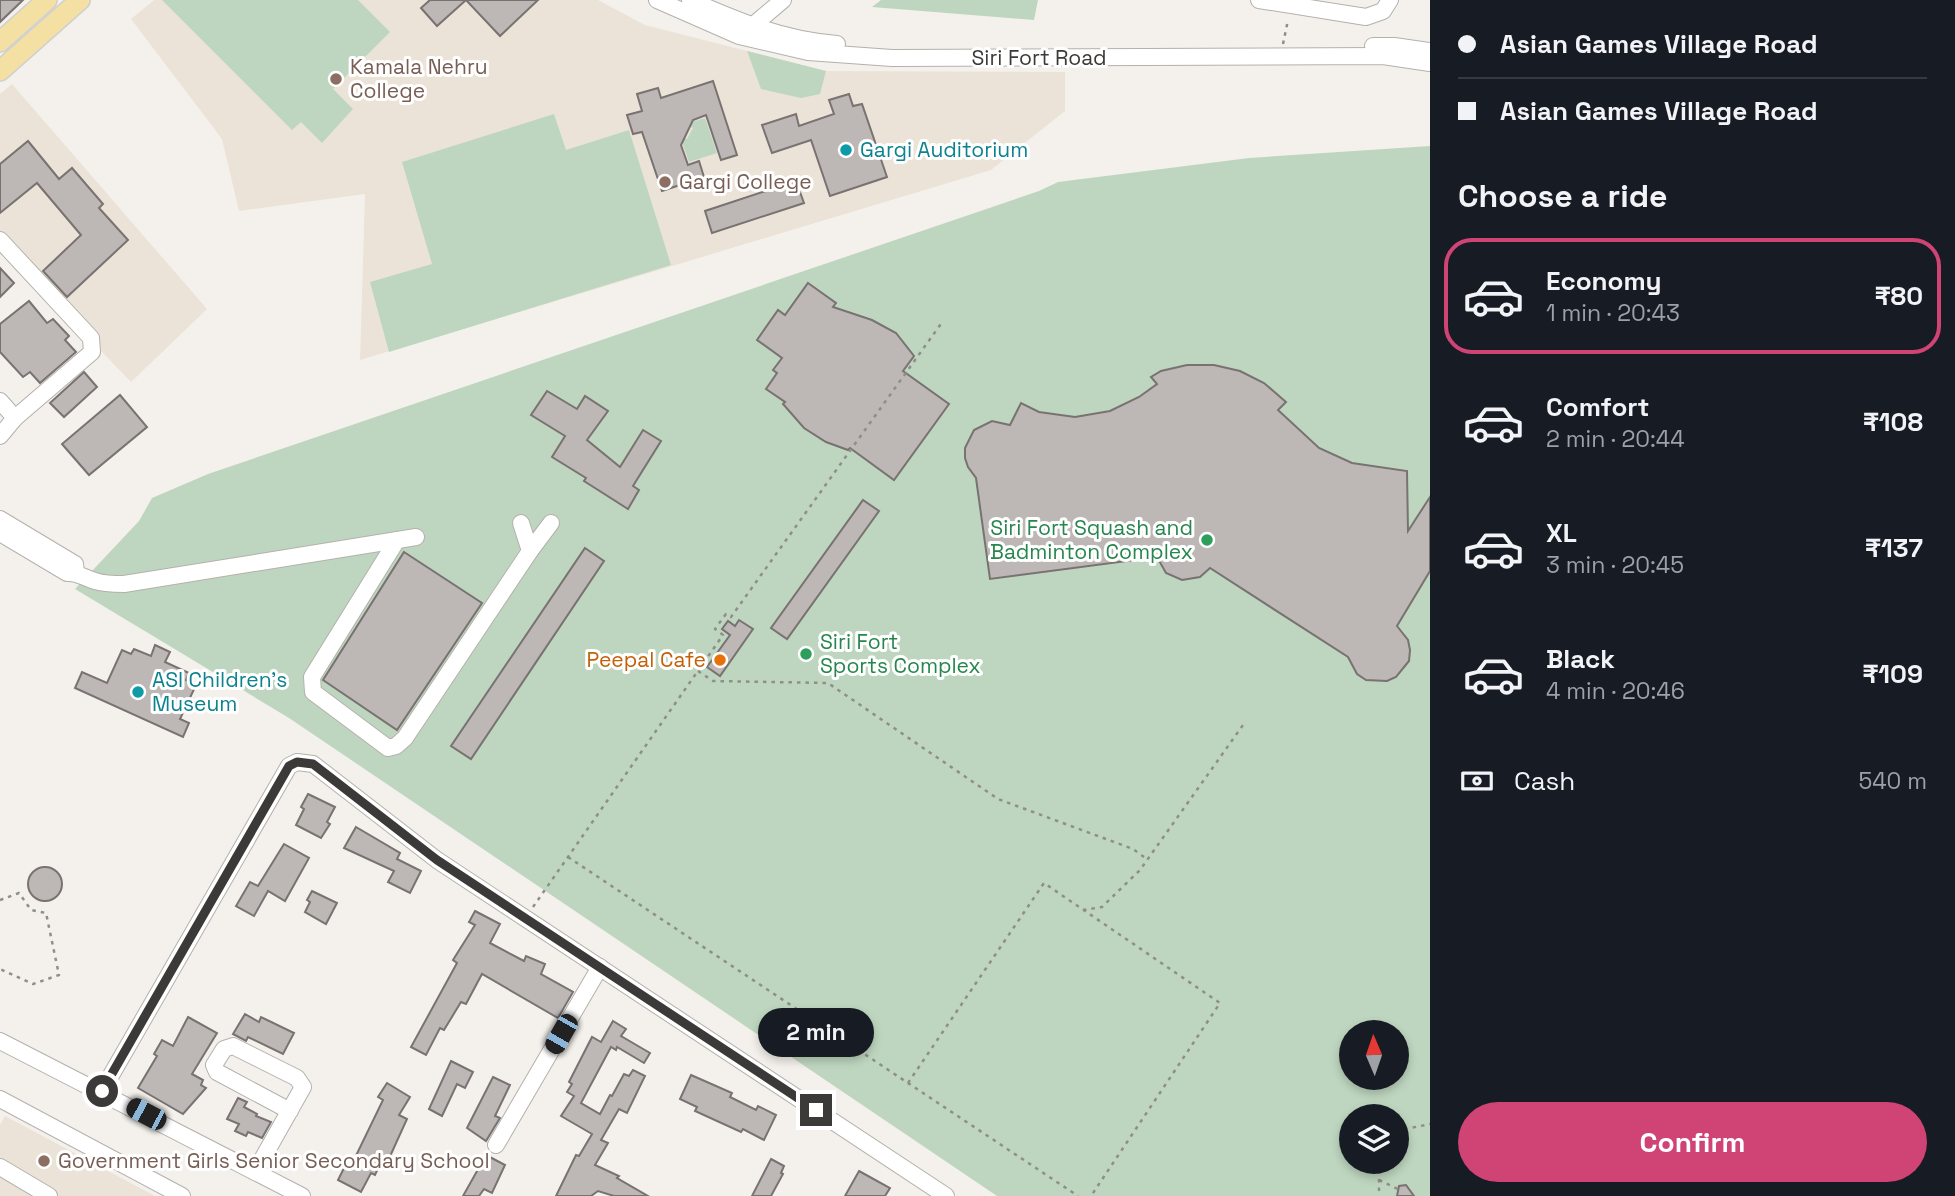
<!DOCTYPE html>
<meta charset="utf-8">
<style>
body{margin:0;font-family:"Space Grotesk",sans-serif;background:#20242c;color:#f1f3f6;height:100vh;display:flex;flex-direction:column;font-size:26px;white-space:nowrap}
*{box-sizing:border-box;margin:0}
p{font-size:23px;color:#9ea1a6}
.icon{flex:none;width:38px;height:38px;fill:none;stroke:currentColor;stroke-width:2;stroke-linecap:round;stroke-linejoin:round}
.map{position:relative;flex:1;overflow:hidden}
.drawer{display:flex;flex-direction:column;background:#171b24;width:525px}
.drawer>*{flex:none}
.guide{display:grid;align-content:center;height:154px;padding:0 28px;background:#171b24}
.needle{width:46px;rotate:358deg}
.fabs{position:absolute;left:1339px;top:1020px;display:grid;gap:14px}
.fabs a{display:grid;place-items:center;width:70px;height:70px;border-radius:50%;background:#171b24;box-shadow:0 4px 10px #0003;font-size:35px}
.end{position:absolute;width:32px;height:32px;margin:-16px;border:9px solid #3b3a38;background:#fff;box-shadow:0 0 0 4px #fff}
.from{border-radius:50%}
.bubble{position:absolute;height:49px;border-radius:24px;background:#171b24;box-shadow:0 4px 10px #0003;font-size:23px;font-weight:700;line-height:49px;text-align:center}
.car{position:absolute;width:21px;height:42px;margin:-21px -10px;border-radius:9px;box-shadow:0 0 5px 2px #0007;background:linear-gradient(#222 24%,#8ab4d8 0 40%,#222 0 76%,#8ab4d8 0 86%,#222 0)}
.guide b{display:flex;align-items:center;gap:24px;height:66px;font-size:26px}
.guide b+b{border-top:2px solid #363941}
.guide i{width:18px;height:18px;background:#f1f3f6}
ul{padding:0;list-style:none}
li{display:flex;align-items:center;gap:21px;height:116px;margin:0 14px 10px;padding:0 14px;border:4px solid transparent;border-radius:28px}
li div{flex:1}
li b{display:block;font-size:26px}
li em{font-style:normal;font-weight:700}
li.active{border-color:#d04475}
li>.icon{width:63px;height:63px;stroke-width:1.5}
h2{padding:0 28px;font-size:32px;line-height:84px}
.pay{display:flex;align-items:center;gap:18px;height:77px;padding:0 28px;font-size:26px}
.pay p{margin-inline-start:auto}
.button{display:flex;gap:14px;margin-top:auto;padding:14px 28px}
.button a{flex:1;height:80px;border-radius:42px;background:#d04475;color:#fff;font-size:28px;font-weight:700;line-height:80px;text-align:center}
main{display:flex;flex:1;min-height:0}
.map>svg:first-child{display:block}
.built{fill:#ebe3d8}
.green{fill:#bed6bf;fill-rule:evenodd}
.building{fill:#bdb7b5;stroke:#787271;stroke-width:2}
.lines{fill:none;stroke-linecap:round;stroke-linejoin:round}
.minor-casing{stroke:#b4b1ac;stroke-width:18}
.major-casing{stroke:#d0d0cf;stroke-width:22}
.path{stroke:#8f8e8a;stroke-width:2.5;stroke-dasharray:3.5 5;stroke-linecap:butt}
.minor{stroke:#fff;stroke-width:16}
.major{stroke:#f5e0a3;stroke-width:19}
.route{stroke:#3b3a38;stroke-width:9}
.education-dot{fill:#8d6e63;stroke:#fff;stroke-width:2.5}
.culture-dot{fill:#0f9aa8;stroke:#fff;stroke-width:2.5}
.leisure-dot{fill:#2e9e5b;stroke:#fff;stroke-width:2.5}
.food-dot{fill:#e8710a;stroke:#fff;stroke-width:2.5}
.labels{text-anchor:middle;stroke-width:6;stroke-linejoin:round;paint-order:stroke}
.street-label{font-size:21px;fill:#3b3a38;stroke:#fff}
.education-label{font-size:21px;fill:#785e54;stroke:#fff;text-anchor:start}
.culture-label{font-size:21px;fill:#0d838f;stroke:#fff;text-anchor:start}
.leisure-label{font-size:21px;fill:#27864d;stroke:#fff;text-anchor:end}
.food-label{font-size:21px;fill:#c56008;stroke:#fff;text-anchor:end}
</style>
<main>
<div class="map">
<svg width="1430" height="1196" viewBox="0 0 1430 1196">
<rect width="100%" height="100%" fill="#f4f1ec"/>
<!-- built -->
<g class="built">
<path d="M154,0h444l47,25 181,46 239,1v39l-74,59 -631,190 5,-166 -126,17 -17,-72 -91,-120z"/>
<path d="M12,84l195,225 -76,73 -131,-136v-152z"/>
<path d="M5,1116l150,80h-155v-71z"/>
</g>
<!-- green -->
<g class="green">
<path d="M162,0h196l32,32 -57,57 20,20 -31,34 -21,-21 -9,8z"/>
<path d="M881,0h157l-4,20 -162,-13z"/>
<path d="M747,51l79,20 -6,23 -19,4 -40,-9z"/>
<path d="M554,114l12,36 63,-20 42,135 -282,87 -19,-70 62,-18 -30,-102z"/>
<path d="M705,118l12,35 -28,9 -9,-26 7,3 6,-11 -8,-4z"/>
<path d="M1430,146v1050h-433l-708,-478 -214,-129 64,-68 13,-23 56,-24 831,-283 19,-9 191,-24zM1351,1032h45v46h-45zM1351,1116h45v46h-45z"/>
</g>
<!-- building -->
<g class="building">
<path d="M0,0h23l-23,22z"/>
<path d="M430,0h36l-29,26 -16,-18z"/>
<path d="M466,0h72l-38,36z"/>
<path d="M713,81l24,74 -16,5 -15,-45 -13,5 -12,25 7,20 11,-4 5,16 -42,14 -20,-59 -9,2 -6,-19 15,-4 -5,-17 21,-6 3,10z"/>
<path d="M849,94l4,12 9,-2 25,73 -57,19 -19,-56 -39,13 -10,-28 34,-11 3,12 35,-12 -5,-14z"/>
<path d="M28,141l31,38 13,-11 31,36 -4,4 29,32 -61,57 -24,-26 38,-36 -44,-52 -37,30v-49z"/>
<path d="M796,181l8,22 -92,30 -7,-22z"/>
<path d="M0,268l14,15 -14,14z"/>
<path d="M808,283l28,20 -3,4 39,13 24,13 18,23 -11,15 46,33 -55,76 -44,-32 -2,2 -22,-8 -22,-14 -21,-24 2,-2 -19,-13 11,-16 -4,-3 9,-12 -25,-18 21,-30 7,5z"/>
<path d="M29,301l18,22 6,-4 16,17 -4,4 11,12 -36,31 -10,-11 -7,5 -23,-25v-28z"/>
<path d="M1187,365h27l26,6 24,12 22,19 -8,8 41,38 33,15 55,8 1,60 22,-34v74l-33,55 11,14 2,10 -1,11 -13,16 -9,4 -21,-1 -9,-6 -9,-17 -138,-89 -10,9 -18,3 -16,-7 -9,-16 -167,22 -14,-101 -8,-11 -3,-9v-10l9,-18 18,-9 18,4 11,-22 18,9 36,5 35,-6 29,-14 18,-13 -6,-7 10,-6z"/>
<path d="M84,372l13,15 -33,30 -14,-14z"/>
<path d="M547,391l30,18 8,-13 23,15 -21,29 33,27 23,-37 18,11 -28,45 6,4 -11,19 -44,-28 2,-3 -34,-21 13,-21 -34,-21z"/>
<path d="M120,395l27,32 -58,48 -27,-31z"/>
<path d="M863,500l16,11 -92,128 -16,-11z"/>
<path d="M585,548l19,13 -133,198 -20,-13z"/>
<path d="M404,552l78,51 -85,127 -74,-50z"/>
<path d="M739,620l14,9 -33,47 -13,-9 23,-32 -8,-6 6,-8 7,5z"/>
<path d="M155,645l15,7 -5,10 24,11 -3,7 10,5 -16,34 9,4 -6,14 -108,-49 7,-16 25,11 15,-33 9,4 3,-5 17,7z"/>
<path d="M308,794l27,13 -8,15 3,2 -9,14 -25,-13 8,-16 -3,-2z"/>
<path d="M356,827l44,26 -3,6 24,12 -11,22 -22,-11 6,-11 -50,-23z"/>
<path d="M284,844l25,14 -24,43 -17,-10 -14,25 -18,-10 14,-24 8,4z"/>
<circle cx="45" cy="884" r="17"/>
<path d="M312,891l25,12 -11,21 -21,-12 5,-10 -3,-2z"/>
<path d="M475,911l25,13 -10,19 34,18 2,-5 19,8 -4,10 32,18 -15,26 -76,-44 -16,30 -5,-2 -17,28 -4,-2 -14,27 -15,-8 46,-84 -4,-3 22,-35 -6,-3z"/>
<path d="M245,1014l14,8 2,-5 33,16 -11,21 -35,-17 -2,4 -13,-7z"/>
<path d="M188,1017l29,16 -25,41 11,6 -2,5 5,3 -23,26 -45,-26 19,-32 -3,-2 8,-14 11,6z"/>
<path d="M613,1021l13,8 -5,7 29,17 -6,10 -27,-16 -1,3 -5,-3 -30,56 19,11 10,-19 2,1 12,-22 5,2 4,-6 12,6 -18,37 -8,-4 -18,31 7,3 -13,22 24,11 -2,2 31,18h-34l-16,-5 -7,5h-35l20,-41 3,1 13,-22 -31,-18 13,-20 -7,-4 5,-8 -3,-2 23,-45 9,5z"/>
<path d="M451,1061l22,11 -8,16 -8,-4 -15,32 -13,-7z"/>
<path d="M691,1075l41,18 -2,4 26,13 2,-4 18,9 -12,25 -21,-11 -2,3 -46,-21 2,-4 -17,-8z"/>
<path d="M493,1077l17,8 -15,31 5,2 -14,23 -19,-13z"/>
<path d="M387,1083l23,14 -11,18 8,4 -20,44 -5,-3 -7,15 -4,-2 -10,19 -23,-12 8,-16 5,2 32,-66 -5,-3z"/>
<path d="M238,1098l9,4 -3,5 13,7 -1,2 15,6 -9,16 -14,-6 -2,4 -11,-5 4,-7 -12,-5z"/>
<path d="M486,1155l19,10 -13,28 -8,-4 -5,7h-16z"/>
<path d="M771,1159l13,7 -3,7 2,1 -12,22h-19z"/>
<path d="M859,1171l31,17 -5,8h-40z"/>
<path d="M1406,1185l8,11h-17l2,-10z"/>
</g>
<g class="lines">
<defs>
<g id="minor">
<path d="M657,0l82,36 69,16 84,6 491,-2 47,7"/>
<path d="M690,0c48,21 93,40 147,44"/>
<path d="M1259,0l107,17 17,-6 7,-11"/>
<path d="M751,27l32,-27"/>
<path d="M1373,46h21l36,5"/>
<path d="M0,240l91,98 1,14 -77,66 -15,18"/>
<path d="M0,401l15,17"/>
<path d="M0,519l75,45 1,8"/>
<path d="M521,523l9,28 21,-28"/>
<path d="M0,533l67,40c11,-1 17,5 28,8 9,3 19,3 29,3l292,-47"/>
<path d="M397,540l-85,137 1,15 75,56 8,-2 9,-8 125,-187"/>
<path d="M0,1041l302,155"/>
<path d="M102,1091l187,-325 8,-4 16,2 124,96 509,336"/>
<path d="M0,1099l182,97"/>
<path d="M496,1145l104,-178"/>
<path d="M0,1167l49,29"/>
<path d="M255,1172l48,-85 -6,-9 -64,-32 -9,3 -10,16 3,7 73,39"/>
</g>
<g id="major">
<path d="M0,42l47,-42"/>
<path d="M0,71l80,-71"/>
</g>
</defs>
<!-- minor casing -->
<use href="#minor" class="minor-casing"/>
<!-- major casing -->
<use href="#major" class="major-casing"/>
<!-- path -->
<g class="path">
<path d="M1283,44l5,-24"/>
<path d="M698,671l15,10 115,2 170,116 135,50 15,11"/>
<path d="M568,857l510,339"/>
<path d="M0,900l19,-7 12,17 15,3 13,62 -26,9 -33,-15"/>
<path d="M533,907l190,-272 -8,-6 11,-15 5,3 212,-296"/>
<path d="M1083,910l19,-3 38,-37 103,-145"/>
<path d="M908,1083l136,-200 176,120 -129,193"/>
<path d="M1396,1131l34,-7"/>
<path d="M1379,1162v34"/>
<path d="M1379,1180l19,9"/>
</g>
<!-- minor -->
<use href="#minor" class="minor"/>
<!-- major -->
<use href="#major" class="major"/>
</g>
<g class="lines">
<!-- route -->
<path class="route" d="M102,1091l187,-325 8,-4 16,2 124,96 379,250"/>
</g>
<!-- markers -->
<g class="education-dot">
<circle cx="336" cy="79" r="7"/>
<circle cx="665" cy="182" r="7"/>
<circle cx="44" cy="1161" r="7"/>
</g>
<g class="culture-dot">
<circle cx="846" cy="150" r="7"/>
<circle cx="138" cy="692" r="7"/>
</g>
<g class="leisure-dot">
<circle cx="1207" cy="540" r="7"/>
<circle cx="806" cy="654" r="7"/>
</g>
<circle class="food-dot" cx="720" cy="660" r="7"/>
<g class="labels">
<!-- street labels -->
<g class="street-label">
<text x="1039" y="65">Siri Fort Road</text>
</g>
<!-- education labels -->
<g class="education-label">
<text x="350" y="74">Kamala Nehru<tspan x="350" dy="24">College</tspan></text>
<text x="679" y="189">Gargi College</text>
<text x="58" y="1168">Government Girls Senior Secondary School</text>
</g>
<!-- culture labels -->
<g class="culture-label">
<text x="860" y="157">Gargi Auditorium</text>
<text x="152" y="687">ASI Children's<tspan x="152" dy="24">Museum</tspan></text>
</g>
<!-- leisure labels -->
<g class="leisure-label">
<text x="1193" y="535">Siri Fort Squash and<tspan x="1193" dy="24">Badminton Complex</tspan></text>
<text x="820" y="649" text-anchor="start">Siri Fort<tspan x="820" dy="24">Sports Complex</tspan></text>
</g>
<!-- food labels -->
<g class="food-label">
<text x="706" y="667">Peepal Cafe</text>
</g>
</g>
</svg>
<div class="fabs">
<a><svg class="needle" viewBox="-14 -14 28 28"><path d="M0-13l5 13h-10z" fill="#e53935"/><path d="M0 13l5-13h-10z" fill="#9ea1a6"/></svg></a>
<a><svg class="icon" aria-label="layers" viewBox="0 0 24 24"><path d="M12 4l9 5-9 5-9-5zM3 14l9 5 9-5"/></svg></a>
</div>
<i class="end from" style="left:102px;top:1091px"></i>
<i class="end" style="left:816px;top:1110px"></i>
<div class="bubble" style="left:758px;top:1008px;width:116px">2 min</div>
<i class="car" style="left:561px;top:1034px;rotate:210deg"></i>
<i class="car" style="left:146px;top:1114px;rotate:298deg"></i>
</div>
<section class="drawer">
<div class="guide">
<b><i class="from"></i>Asian Games Village Road</b>
<b><i></i>Asian Games Village Road</b>
</div>
<h2>Choose a ride</h2>
<ul>
<li class="active"><svg class="icon" aria-label="car" viewBox="0 0 24 24"><path d="M5 17H2v-5l4-1 3-4h7l3 4 3 1v5h-3M9 17h6M6 11h13"/><circle cx="7" cy="17" r="2"/><circle cx="17" cy="17" r="2"/></svg><div><b>Economy</b><p>1 min · 20:43</p></div><em>₹80</em></li>
<li><svg class="icon" aria-label="car" viewBox="0 0 24 24"><path d="M5 17H2v-5l4-1 3-4h7l3 4 3 1v5h-3M9 17h6M6 11h13"/><circle cx="7" cy="17" r="2"/><circle cx="17" cy="17" r="2"/></svg><div><b>Comfort</b><p>2 min · 20:44</p></div><em>₹108</em></li>
<li><svg class="icon" aria-label="car" viewBox="0 0 24 24"><path d="M5 17H2v-5l4-1 3-4h7l3 4 3 1v5h-3M9 17h6M6 11h13"/><circle cx="7" cy="17" r="2"/><circle cx="17" cy="17" r="2"/></svg><div><b>XL</b><p>3 min · 20:45</p></div><em>₹137</em></li>
<li><svg class="icon" aria-label="car" viewBox="0 0 24 24"><path d="M5 17H2v-5l4-1 3-4h7l3 4 3 1v5h-3M9 17h6M6 11h13"/><circle cx="7" cy="17" r="2"/><circle cx="17" cy="17" r="2"/></svg><div><b>Black</b><p>4 min · 20:46</p></div><em>₹109</em></li>
</ul>
<div class="pay"><svg class="icon" aria-label="cash" viewBox="0 0 24 24"><path d="M3 7h18v10H3z"/><circle cx="12" cy="12" r="2"/></svg>Cash<p>540 m</p></div>
<div class="button"><a>Confirm</a></div>
</section>
</main>
